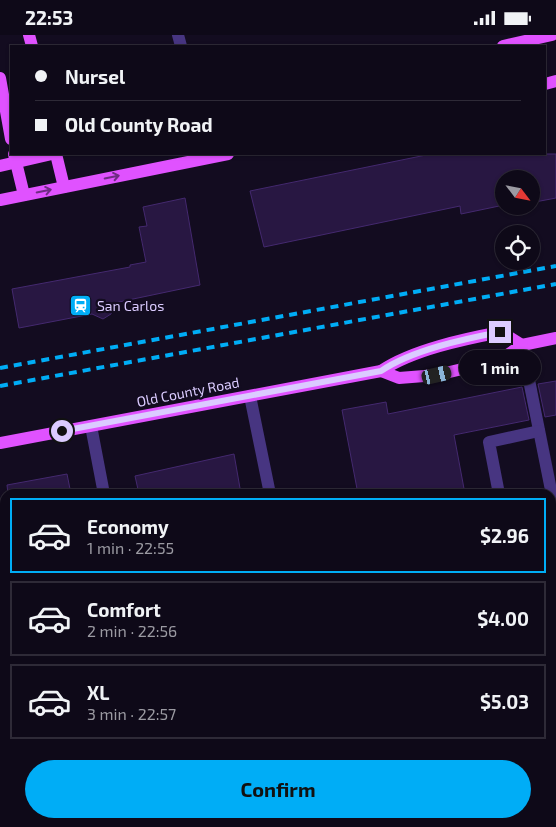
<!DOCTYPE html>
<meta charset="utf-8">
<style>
body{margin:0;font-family:"Exo 2",sans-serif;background:#1c1725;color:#f1f3f6;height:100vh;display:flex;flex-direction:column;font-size:19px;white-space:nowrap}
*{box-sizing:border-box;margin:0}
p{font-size:16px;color:#9b9aa2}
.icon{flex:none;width:28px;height:28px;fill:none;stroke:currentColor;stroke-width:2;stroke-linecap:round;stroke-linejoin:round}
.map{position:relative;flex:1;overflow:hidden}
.drawer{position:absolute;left:0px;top:454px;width:556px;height:339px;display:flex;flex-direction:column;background:#0e0918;border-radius:15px 15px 0 0;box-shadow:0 1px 4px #0004,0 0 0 1px #2e2a37}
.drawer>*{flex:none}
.guide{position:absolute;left:10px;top:10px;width:536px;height:110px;border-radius:0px;box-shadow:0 1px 4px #0004,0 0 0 1px #2e2a37;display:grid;align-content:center;height:110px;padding:0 25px;background:#0e0918}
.needle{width:32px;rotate:122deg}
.tools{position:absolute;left:495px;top:135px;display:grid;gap:10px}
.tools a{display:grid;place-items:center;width:45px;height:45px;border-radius:50%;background:#0e0918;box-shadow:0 1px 4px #0004,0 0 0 1px #2e2a37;font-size:25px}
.end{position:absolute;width:22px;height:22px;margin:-11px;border:6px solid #dbcbff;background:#111;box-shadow:0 0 0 2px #111}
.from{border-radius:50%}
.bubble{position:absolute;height:35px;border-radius:18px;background:#0e0918;box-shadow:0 1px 4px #0004,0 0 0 1px #2e2a37;font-size:16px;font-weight:700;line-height:35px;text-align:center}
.car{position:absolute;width:15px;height:30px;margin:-15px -8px;border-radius:6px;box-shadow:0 0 4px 1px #0007;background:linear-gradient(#222 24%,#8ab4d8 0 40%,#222 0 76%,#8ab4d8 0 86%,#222 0)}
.guide b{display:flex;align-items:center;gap:18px;height:48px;font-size:19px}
.guide b+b{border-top:1px solid #2e2a37}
.guide i{width:12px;height:12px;background:#f1f3f6}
ul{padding:9px 0 0;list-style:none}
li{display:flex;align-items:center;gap:15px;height:75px;margin:0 10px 8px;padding:0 15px;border:2px solid #2e2a37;border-radius:0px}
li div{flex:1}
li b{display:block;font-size:19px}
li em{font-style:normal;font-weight:700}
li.on{border-color:#00adf6}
li>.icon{width:45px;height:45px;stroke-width:1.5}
.primary-button{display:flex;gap:10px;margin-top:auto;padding:10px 25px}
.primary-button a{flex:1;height:58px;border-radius:30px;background:#00adf6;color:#111;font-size:20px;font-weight:700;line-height:58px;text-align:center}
.status{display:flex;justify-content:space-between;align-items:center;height:35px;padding:0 25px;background:#0e0918;direction:ltr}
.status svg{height:14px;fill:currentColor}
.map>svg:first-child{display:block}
.green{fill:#0f262a}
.building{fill:#281742;stroke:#44296f}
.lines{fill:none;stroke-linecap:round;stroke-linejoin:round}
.minor{stroke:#473581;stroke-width:12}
.major{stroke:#e052ff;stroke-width:12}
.rail{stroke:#00adf6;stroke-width:4;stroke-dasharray:8 6;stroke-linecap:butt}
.oneway{stroke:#6f2c84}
.route{stroke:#dbcbff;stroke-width:6}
.labels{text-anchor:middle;stroke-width:4.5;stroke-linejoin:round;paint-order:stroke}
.poi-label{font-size:14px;fill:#dbcbff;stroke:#130c20;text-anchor:start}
.street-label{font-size:14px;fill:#dbcbff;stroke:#130c20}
</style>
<div class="status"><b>22:53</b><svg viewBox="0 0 49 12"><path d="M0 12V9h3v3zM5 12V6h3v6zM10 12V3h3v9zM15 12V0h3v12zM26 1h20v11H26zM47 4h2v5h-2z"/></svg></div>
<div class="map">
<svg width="556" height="792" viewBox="0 0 556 792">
<rect width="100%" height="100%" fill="#130c20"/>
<!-- green -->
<path class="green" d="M556,643v149h-88l-1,-4h84v-144z"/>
<!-- building -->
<g class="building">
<path d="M431,119h125v44l-21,4 -1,-3h-3v-20h-27v26l-43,9 -1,-8 -196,41 -14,-56z"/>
<path d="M185,163l15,87 -86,18 -3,11 -8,5 -11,-5 -73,14 -7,-39 118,-22v-2l16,-3 -7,-35 8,-1 -4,-19z"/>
<path d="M556,346v34l-11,2 -7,-33z"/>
<path d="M522,352l7,33 -75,15 11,59h-107l-16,-84 44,-8 2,12z"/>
<path d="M234,419l7,40h-102l-4,-18z"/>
<path d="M67,439l4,20h-63l-1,-9z"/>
</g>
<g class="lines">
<!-- minor -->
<g class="minor">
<path d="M178,0l3,11"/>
<path d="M522,310l34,170"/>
<path d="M250,361l20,98"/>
<path d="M91,391l13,68"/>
<path d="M499,459l-10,-52 50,-11"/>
<path d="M551,526l5,-1"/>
<path d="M551,612l5,-1"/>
<path d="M173,788l1,4"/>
<path d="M335,788l1,4"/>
</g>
<!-- major -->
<g class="major">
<path d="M29,0l3,11"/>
<path d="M503,11l49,-11"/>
<path d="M0,43l11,61"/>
<path d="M545,49l11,-3"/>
<path d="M14,119l10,41"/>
<path d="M56,119l8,33"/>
<path d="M0,131l52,-12"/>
<path d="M0,165l228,-46"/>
<path d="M381,336l18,7 38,-3 63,-15 22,-15 34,-7"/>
<path d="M0,408l381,-72c31,-21 83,-32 120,-39l21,13"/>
</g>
<!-- rail -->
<g class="rail">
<path d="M0,333l556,-102"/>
<path d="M0,351l556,-102"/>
</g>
</g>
<!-- one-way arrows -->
<defs><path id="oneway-shaft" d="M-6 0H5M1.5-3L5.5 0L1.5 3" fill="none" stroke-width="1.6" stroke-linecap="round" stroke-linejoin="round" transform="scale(1.25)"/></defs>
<g class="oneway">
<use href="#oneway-shaft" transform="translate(112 142) rotate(-12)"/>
<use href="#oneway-shaft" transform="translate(44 156) rotate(-11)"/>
</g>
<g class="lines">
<!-- route -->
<path class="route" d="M62,396l319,-60c31,-21 83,-32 119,-39"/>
</g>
<!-- icons -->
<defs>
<symbol id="station-square" viewBox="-11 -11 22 22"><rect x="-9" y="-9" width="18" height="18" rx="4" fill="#00adf6" stroke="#130c20"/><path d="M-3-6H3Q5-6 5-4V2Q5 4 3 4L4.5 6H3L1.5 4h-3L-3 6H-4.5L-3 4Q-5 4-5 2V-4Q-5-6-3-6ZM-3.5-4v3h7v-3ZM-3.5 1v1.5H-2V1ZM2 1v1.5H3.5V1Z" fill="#fff"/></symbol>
</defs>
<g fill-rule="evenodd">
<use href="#station-square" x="68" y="258" width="25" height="25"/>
</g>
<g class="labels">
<!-- poi labels -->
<g class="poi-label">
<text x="97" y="276">San Carlos</text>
</g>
<!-- street labels -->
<g class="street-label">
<text transform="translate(188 357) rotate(-11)" y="5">Old County Road</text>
</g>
</g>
</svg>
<div class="tools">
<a><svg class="needle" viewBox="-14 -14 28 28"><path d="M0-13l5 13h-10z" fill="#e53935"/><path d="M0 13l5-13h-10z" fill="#9b9aa2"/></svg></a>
<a><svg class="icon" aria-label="locate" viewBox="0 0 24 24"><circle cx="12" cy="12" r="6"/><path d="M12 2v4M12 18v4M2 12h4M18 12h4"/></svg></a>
</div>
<i class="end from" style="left:62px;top:396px"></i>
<i class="end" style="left:500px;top:297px"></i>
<div class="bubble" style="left:459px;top:315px;width:82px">1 min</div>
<i class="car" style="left:437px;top:340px;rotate:77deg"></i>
<div class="guide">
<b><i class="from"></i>Nursel</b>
<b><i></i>Old County Road</b>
</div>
<section class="drawer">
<ul>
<li class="on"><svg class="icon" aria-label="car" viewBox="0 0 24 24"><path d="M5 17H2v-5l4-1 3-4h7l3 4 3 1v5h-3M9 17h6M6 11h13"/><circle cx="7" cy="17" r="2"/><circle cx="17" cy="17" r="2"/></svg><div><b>Economy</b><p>1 min · 22:55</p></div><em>$2.96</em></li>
<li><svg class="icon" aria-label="car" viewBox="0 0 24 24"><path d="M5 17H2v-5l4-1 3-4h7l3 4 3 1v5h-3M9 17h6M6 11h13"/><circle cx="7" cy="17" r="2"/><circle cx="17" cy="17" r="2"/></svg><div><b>Comfort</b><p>2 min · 22:56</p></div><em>$4.00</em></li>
<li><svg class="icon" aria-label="car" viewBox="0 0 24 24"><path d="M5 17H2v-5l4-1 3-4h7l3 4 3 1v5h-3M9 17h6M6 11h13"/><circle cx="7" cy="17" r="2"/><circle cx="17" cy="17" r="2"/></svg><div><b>XL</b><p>3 min · 22:57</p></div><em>$5.03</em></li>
</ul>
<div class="primary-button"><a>Confirm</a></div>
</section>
</div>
